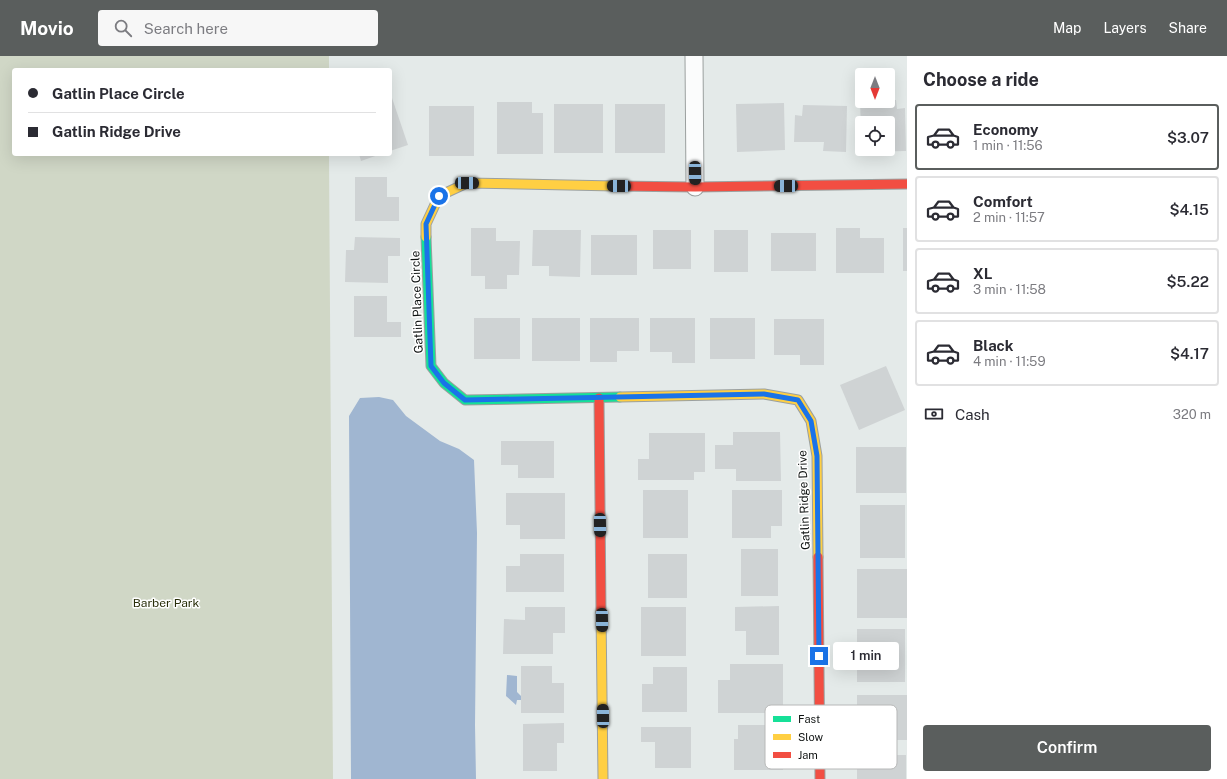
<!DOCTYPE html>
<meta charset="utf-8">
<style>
body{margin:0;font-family:"Public Sans",sans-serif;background:#f7f7f7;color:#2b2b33;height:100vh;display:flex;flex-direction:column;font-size:15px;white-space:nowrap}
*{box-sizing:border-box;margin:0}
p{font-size:13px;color:#7c7c81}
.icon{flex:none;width:22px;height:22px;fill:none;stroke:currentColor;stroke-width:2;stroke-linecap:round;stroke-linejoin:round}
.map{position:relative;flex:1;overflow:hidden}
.panel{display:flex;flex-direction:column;background:#fff;width:320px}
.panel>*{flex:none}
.guide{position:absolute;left:12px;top:12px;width:380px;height:88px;border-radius:4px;box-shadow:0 4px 16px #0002;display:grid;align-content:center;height:88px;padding:0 16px;background:#fff}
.needle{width:26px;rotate:180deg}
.fabs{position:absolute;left:855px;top:12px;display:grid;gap:8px}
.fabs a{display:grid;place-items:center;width:40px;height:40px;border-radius:4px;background:#fff;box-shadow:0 4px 16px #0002;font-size:20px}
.end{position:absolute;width:18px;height:18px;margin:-9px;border:5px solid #1a73e8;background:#fff;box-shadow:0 0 0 2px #fff}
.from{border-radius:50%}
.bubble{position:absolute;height:28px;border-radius:4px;background:#fff;box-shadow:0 4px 16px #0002;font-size:13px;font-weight:600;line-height:28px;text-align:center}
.car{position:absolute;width:12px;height:24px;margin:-12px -6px;border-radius:5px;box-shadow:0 0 3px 1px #0007;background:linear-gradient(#222 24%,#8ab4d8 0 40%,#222 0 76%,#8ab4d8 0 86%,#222 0)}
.guide b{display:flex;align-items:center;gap:14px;height:38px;font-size:15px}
.guide b+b{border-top:1px solid #e1e1e2}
.guide i{width:10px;height:10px;background:#2b2b33}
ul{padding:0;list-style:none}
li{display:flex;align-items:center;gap:12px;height:66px;margin:0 8px 6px;padding:0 8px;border:2px solid #e1e1e2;border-radius:4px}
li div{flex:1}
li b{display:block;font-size:15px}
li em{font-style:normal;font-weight:600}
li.active{border-color:#5a5e5d}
li>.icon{width:36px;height:36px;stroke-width:1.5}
h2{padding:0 16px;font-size:18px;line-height:48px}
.pay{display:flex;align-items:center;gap:10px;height:44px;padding:0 16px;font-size:15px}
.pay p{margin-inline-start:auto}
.cta{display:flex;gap:8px;margin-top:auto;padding:8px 16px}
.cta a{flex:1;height:46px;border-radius:4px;background:#5a5e5d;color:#fff;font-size:16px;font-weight:600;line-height:46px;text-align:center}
header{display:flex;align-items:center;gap:24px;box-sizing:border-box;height:56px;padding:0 20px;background:#5a5e5d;color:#fff}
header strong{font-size:19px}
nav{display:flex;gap:22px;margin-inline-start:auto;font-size:14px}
.search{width:280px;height:36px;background:#f7f7f7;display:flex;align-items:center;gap:10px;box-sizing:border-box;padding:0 14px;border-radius:4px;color:#7c7c81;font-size:15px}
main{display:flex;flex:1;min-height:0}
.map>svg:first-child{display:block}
.green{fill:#d0d7c6}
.water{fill:#a0b6d1}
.building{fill:#cfd3d4}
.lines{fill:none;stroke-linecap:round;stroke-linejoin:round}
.street-casing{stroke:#9ba09f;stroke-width:19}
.fast-casing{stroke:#9ba09f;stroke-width:11}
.slow-casing{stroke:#9ba09f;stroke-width:11}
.jam-casing{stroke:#9ba09f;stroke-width:11}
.street{stroke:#fbfcfc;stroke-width:17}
.fast{stroke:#16e098;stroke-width:9}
.slow{stroke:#ffcf43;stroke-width:9}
.jam{stroke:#f24e42;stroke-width:9}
.route{stroke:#1a73e8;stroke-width:5}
.labels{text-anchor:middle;stroke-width:3;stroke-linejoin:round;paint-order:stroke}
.street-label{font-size:12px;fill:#0f1312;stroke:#fff}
.park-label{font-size:12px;fill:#282e09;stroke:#fff}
.key{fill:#fff;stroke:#b7b8b8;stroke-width:1}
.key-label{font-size:11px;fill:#0f1312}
</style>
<header>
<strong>Movio</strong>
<div class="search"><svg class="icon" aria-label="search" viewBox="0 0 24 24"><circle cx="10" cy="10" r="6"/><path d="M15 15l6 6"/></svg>Search here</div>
<nav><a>Map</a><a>Layers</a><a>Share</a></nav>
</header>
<main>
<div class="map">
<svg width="907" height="723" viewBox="0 0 907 723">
<rect width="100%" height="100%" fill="#e4eae9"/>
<!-- green -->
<path class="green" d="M0,0h329v14h-315v84h315l4,625h-333z"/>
<!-- water -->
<g class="water">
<path d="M379,341l14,3 13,16 34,25 19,8 15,11 3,73 -2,192 1,54h-125l-2,-363 11,-18z"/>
<path d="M507,619l10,1v16l4,4v4h-4l-1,5 -10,-9z"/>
</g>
<!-- building -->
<g class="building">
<path d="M392,42l16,47 -18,6v-52z"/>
<path d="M888,44h8l1,9 8,-1 1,43 -45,1v-3h27v-26h-26v7h-1l-1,-29h28z"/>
<path d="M497,46h35v11h11v41h-46z"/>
<path d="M784,47l1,47 -48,2 -1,-48z"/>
<rect x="554" y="48" width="49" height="49"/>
<rect x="615" y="48" width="50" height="49"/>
<path d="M803,49l44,1 -1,46 -23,-1 1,-9h-30l1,-27 7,1z"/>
<rect x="429" y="50" width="45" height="50"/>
<path d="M359,98h22l-20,7z"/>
<path d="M355,121h32v20h12v24h-44z"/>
<path d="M471,172h25v13h24l-1,34h-12v14h-22v-13h-14z"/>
<path d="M836,172h24v10h24v35h-48z"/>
<rect x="903" y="172" width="4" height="43"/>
<path d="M533,174h48l-1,47 -31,-1v-10h-17z"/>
<rect x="653" y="174" width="38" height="39"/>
<rect x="714" y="174" width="34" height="42"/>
<rect x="771" y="177" width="45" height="38"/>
<rect x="591" y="179" width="46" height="40"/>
<path d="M355,181l45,1v18h-12v27l-43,-1 1,-32h8z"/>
<path d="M354,240h33v26h14v15h-47z"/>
<rect x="474" y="262" width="46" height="41"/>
<rect x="532" y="262" width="48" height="43"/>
<path d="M590,262h49v33h-22v11h-27z"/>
<path d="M650,262h45v45h-23v-11h-22z"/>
<rect x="710" y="262" width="45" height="41"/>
<path d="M774,263h50v46h-24v-10h-26z"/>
<path d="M886,310l19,44 -46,20 -19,-45z"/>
<path d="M733,376h47l1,49h-45v-12h-21v-24h18z"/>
<path d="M649,377h56v39h-11v8h-56v-21h11z"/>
<path d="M501,385h53v37h-36v-13h-17z"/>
<rect x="856" y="391" width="50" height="46"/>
<rect x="643" y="434" width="45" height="48"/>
<path d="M732,434h50v36h-11v12h-39z"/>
<path d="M506,437h59v46h-45v-14h-14z"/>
<rect x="860" y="449" width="45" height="53"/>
<rect x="741" y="493" width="37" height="47"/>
<path d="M520,498h44v38h-58v-26h14z"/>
<rect x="648" y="498" width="39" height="44"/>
<rect x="857" y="513" width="50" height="49"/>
<path d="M779,550v49h-33v-24h-11v-24z"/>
<path d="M525,551h40v26h-12v21h-50l1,-35 21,1z"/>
<rect x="641" y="551" width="45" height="49"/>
<rect x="857" y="573" width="48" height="53"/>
<path d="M730,608h53v49h-65v-33h12z"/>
<path d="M521,610h31v17h12v30h-43z"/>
<path d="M653,611h34v45h-45v-28h11z"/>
<rect x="857" y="639" width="50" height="45"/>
<path d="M564,667v20h-7v28h-34v-47z"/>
<path d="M738,669h45v45h-49v-31h4z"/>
<path d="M641,671h50v41h-36v-26h-14z"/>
<rect x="857" y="699" width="49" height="24"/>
</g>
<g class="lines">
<defs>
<path id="street" d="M694,0l1,131"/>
<path id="fast" d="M426,181l5,129 13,17 21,17 155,-3"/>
<g id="slow">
<path d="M426,181v-13l13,-28 28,-13 148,3"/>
<path d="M620,341l144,-3 34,6 13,21 6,35 1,101"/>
<path d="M601,556l2,167"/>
</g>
<g id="jam">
<path d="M615,130l80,1 212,-3"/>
<path d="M599,342l2,214"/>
<path d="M818,501l2,222"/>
</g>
</defs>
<!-- street casing -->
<use href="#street" class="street-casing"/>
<!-- fast casing -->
<use href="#fast" class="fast-casing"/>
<!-- slow casing -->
<use href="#slow" class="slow-casing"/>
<!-- jam casing -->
<use href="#jam" class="jam-casing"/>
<!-- street -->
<use href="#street" class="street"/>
<!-- fast -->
<use href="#fast" class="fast"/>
<!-- slow -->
<use href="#slow" class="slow"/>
<!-- jam -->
<use href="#jam" class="jam"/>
</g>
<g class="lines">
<!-- route -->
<path class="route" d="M439,140l-13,28 5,142 13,17 21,17 299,-6 34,6 13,21 6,35 2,200"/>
</g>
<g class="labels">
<!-- street labels -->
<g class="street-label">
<text transform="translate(417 246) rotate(-92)" y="4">Gatlin Place Circle</text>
<text transform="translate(804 444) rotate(-92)" y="4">Gatlin Ridge Drive</text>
</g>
<!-- park labels -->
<g class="park-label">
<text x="166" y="551">Barber Park</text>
</g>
</g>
<!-- legend -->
<rect x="765" y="649" width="132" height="64" rx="6" class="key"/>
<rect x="773" y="660" width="18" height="6" fill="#16e098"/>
<rect x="773" y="678" width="18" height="6" fill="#ffcf43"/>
<rect x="773" y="696" width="18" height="6" fill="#f24e42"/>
<g class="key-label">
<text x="798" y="667">Fast</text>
<text x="798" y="685">Slow</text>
<text x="798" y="703">Jam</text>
</g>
</svg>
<div class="fabs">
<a><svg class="needle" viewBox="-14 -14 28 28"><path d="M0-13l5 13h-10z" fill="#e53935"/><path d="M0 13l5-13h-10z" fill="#7c7c81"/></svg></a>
<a><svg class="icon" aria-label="locate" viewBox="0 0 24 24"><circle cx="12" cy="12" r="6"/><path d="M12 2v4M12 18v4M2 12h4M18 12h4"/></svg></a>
</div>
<i class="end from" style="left:439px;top:140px"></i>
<i class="end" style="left:819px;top:600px"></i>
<div class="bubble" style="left:833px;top:586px;width:66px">1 min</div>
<i class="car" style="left:695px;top:117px;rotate:179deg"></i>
<i class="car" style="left:467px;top:127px;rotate:91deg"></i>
<i class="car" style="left:619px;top:130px;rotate:271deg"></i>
<i class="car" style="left:786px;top:130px;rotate:269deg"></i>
<i class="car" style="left:600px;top:469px;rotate:179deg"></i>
<i class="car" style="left:602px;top:564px;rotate:179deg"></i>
<i class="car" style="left:603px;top:660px;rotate:359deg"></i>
<div class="guide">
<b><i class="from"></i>Gatlin Place Circle</b>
<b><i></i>Gatlin Ridge Drive</b>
</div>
</div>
<section class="panel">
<h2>Choose a ride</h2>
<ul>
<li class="active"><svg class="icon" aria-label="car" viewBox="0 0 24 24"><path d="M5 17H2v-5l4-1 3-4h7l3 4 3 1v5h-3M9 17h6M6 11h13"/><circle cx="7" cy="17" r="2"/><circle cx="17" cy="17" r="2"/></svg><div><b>Economy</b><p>1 min · 11:56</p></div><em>$3.07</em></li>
<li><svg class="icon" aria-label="car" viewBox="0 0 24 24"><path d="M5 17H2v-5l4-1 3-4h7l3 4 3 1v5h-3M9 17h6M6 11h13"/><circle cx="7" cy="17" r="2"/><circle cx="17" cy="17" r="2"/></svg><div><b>Comfort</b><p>2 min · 11:57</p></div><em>$4.15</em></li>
<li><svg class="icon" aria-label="car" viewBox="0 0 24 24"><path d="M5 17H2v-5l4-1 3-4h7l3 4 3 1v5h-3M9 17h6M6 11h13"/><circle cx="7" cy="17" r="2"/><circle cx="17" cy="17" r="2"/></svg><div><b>XL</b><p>3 min · 11:58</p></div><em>$5.22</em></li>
<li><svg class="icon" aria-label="car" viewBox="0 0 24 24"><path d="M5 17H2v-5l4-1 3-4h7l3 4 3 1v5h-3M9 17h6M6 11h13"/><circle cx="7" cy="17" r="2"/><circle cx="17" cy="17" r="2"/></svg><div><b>Black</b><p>4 min · 11:59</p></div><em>$4.17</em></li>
</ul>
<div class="pay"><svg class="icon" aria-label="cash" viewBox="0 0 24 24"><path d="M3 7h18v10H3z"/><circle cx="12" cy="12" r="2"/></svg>Cash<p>320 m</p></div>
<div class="cta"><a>Confirm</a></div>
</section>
</main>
